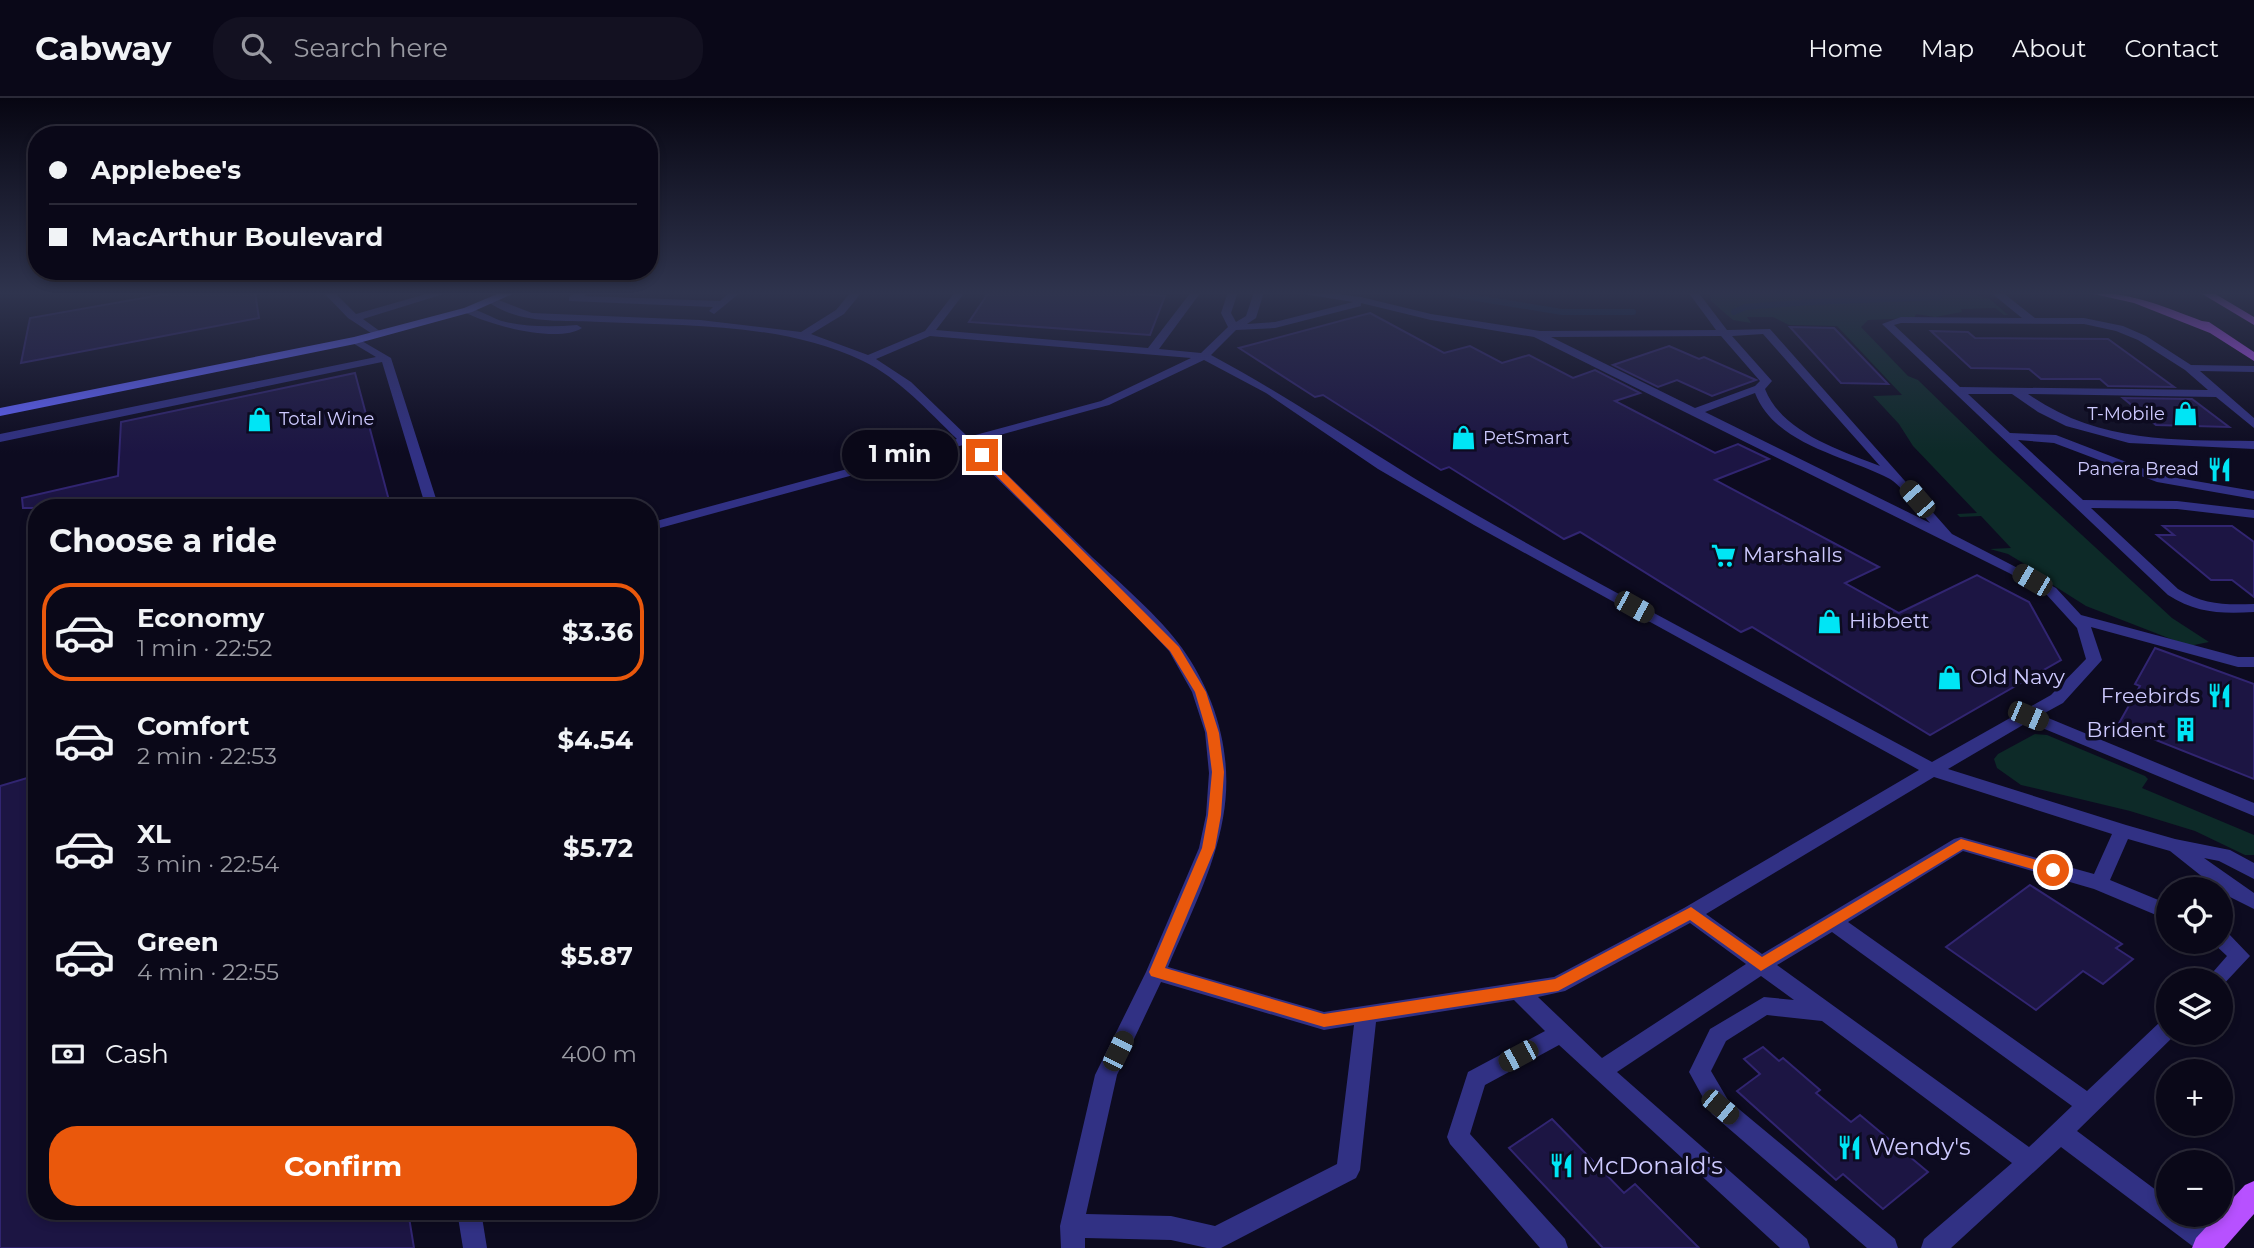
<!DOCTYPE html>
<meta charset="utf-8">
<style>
body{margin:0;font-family:Montserrat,sans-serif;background:#131121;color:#f1f3f6;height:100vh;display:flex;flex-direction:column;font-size:26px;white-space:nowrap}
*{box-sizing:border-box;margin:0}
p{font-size:23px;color:#999aa2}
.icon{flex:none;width:38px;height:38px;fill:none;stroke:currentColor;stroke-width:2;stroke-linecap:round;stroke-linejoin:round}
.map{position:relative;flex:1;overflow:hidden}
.sheet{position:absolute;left:28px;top:401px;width:630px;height:721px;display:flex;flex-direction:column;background:#0a0818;border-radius:28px;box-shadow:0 4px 10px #0003,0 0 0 2px #2a2937}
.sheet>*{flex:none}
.banner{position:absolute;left:28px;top:28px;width:630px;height:154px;border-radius:28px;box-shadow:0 4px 10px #0003,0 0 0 2px #2a2937;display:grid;align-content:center;height:154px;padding:0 21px;background:#0a0818}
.buttons{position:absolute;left:2156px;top:779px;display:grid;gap:14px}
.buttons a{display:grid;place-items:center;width:77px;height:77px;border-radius:50%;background:#0a0818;box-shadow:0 4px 10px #0003,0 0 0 2px #2a2937;font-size:35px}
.end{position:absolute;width:32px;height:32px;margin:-16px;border:9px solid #ea580c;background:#fff;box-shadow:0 0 0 4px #fff}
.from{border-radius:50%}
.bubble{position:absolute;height:49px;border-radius:24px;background:#0a0818;box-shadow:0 4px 10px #0003,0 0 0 2px #2a2937;font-size:23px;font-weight:700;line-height:49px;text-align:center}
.car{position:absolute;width:21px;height:42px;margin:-21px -10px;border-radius:9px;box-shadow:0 0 5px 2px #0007;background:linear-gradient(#222 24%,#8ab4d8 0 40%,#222 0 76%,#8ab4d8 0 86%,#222 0)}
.banner b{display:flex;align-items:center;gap:24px;height:66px;font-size:26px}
.banner b+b{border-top:2px solid #2a2937}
.banner i{width:18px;height:18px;background:#f1f3f6}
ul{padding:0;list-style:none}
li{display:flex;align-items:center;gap:21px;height:98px;margin:0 14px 10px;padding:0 7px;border:4px solid transparent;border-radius:28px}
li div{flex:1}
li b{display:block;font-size:26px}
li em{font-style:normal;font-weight:700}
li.on{border-color:#ea580c}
li>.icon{width:63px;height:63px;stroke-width:1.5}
h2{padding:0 21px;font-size:32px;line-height:84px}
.pay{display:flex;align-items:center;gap:18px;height:77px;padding:0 21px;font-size:26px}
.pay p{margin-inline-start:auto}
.cta{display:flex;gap:14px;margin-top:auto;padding:14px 21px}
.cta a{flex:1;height:80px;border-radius:28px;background:#ea580c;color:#fff;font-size:28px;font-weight:700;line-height:80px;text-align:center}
header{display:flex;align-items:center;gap:42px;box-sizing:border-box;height:98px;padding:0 35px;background:#0a0818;border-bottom:2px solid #2a2937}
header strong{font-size:33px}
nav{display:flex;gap:38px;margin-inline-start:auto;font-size:24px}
.search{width:490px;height:63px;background:#131121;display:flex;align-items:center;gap:18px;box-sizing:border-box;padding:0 24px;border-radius:28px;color:#999aa2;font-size:26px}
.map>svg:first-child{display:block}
.green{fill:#0d2a28}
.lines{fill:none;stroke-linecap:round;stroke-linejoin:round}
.stream{stroke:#061f43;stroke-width:6}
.building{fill:#1c1543;stroke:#312571;stroke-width:2}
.lane{fill:#313184;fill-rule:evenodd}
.secondary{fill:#6163ff;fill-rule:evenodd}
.primary{fill:#b751ff;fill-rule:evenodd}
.route{fill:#ea580c}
.labels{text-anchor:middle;stroke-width:7;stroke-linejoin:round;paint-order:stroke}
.far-poi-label{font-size:18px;fill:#cecaff;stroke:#0d0b20;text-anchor:end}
.poi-label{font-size:21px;fill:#cecaff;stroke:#0d0b20;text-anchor:start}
.near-poi-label{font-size:24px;fill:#cecaff;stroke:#0d0b20;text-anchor:start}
</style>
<header>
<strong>Cabway</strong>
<div class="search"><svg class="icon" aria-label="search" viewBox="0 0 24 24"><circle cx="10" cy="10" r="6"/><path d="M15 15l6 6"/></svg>Search here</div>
<nav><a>Home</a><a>Map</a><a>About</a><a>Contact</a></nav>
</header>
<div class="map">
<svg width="2254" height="1150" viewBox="0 0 2254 1150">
<rect width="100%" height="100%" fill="#0d0b20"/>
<!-- green -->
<g class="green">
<path d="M1711,194l264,3 15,4 18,16h-4l-9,-7 -34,1 1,3 -27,5 -19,-3 -2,4 -46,2 -7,7 47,49 10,4 75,73 179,165 37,24 -20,4 -103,-40 -60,-38 2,-2 -20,-12 -18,-5 21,-1 -30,-32 -21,1 -3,-3 20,-1 -64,-67 -14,-22 -26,-28 29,-1 -65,-69 -48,-1 -16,-8h-26l4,6 -18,-3 -22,-19z"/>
<path d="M2035,636l12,1 98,41 3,3 -6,9 112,47v20h-9l-50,-24 -65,-20 -109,-26 -24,-17 -3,-9 4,-5z"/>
</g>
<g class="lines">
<!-- stream -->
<g class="stream">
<path d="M1452,196l110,18h71"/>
<path d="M1734,214l11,-5 66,-5 128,-5"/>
</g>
</g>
<!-- building -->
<g class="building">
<path d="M177,194h78l4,26 -238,45 9,-45z"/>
<path d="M989,194h121l55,4 -15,39 -181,-13z"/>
<path d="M1370,215l74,40 26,-7 32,17 27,-8 44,23 22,-8 45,23 -25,8 100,52 23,-9 31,15 -54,21 164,87 -34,16 54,30 78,-38 52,27 32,58 -131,75 -178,-108 -11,5 -161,-100 -16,7 -115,-72 -8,3 -118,-75 -8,2 -76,-49z"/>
<path d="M1790,229l44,1 54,56 -47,-1z"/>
<path d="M1931,233l37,1 7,6 133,1 66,48 -66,-1 -8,-7h-59l-12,-10 -58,-1z"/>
<path d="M1669,248l30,13 5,-2 52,23 -44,16 -35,-16 -19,7 -45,-22z"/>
<path d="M355,275l36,135h-368l-1,-10 96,-22 3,-54z"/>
<path d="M2123,300l69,1 37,28 -73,-2z"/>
<path d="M2163,428h69l22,16v55l-22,-17h-21l-54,-45h17z"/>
<path d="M2155,550l99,36v95l-136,-54 22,-39 -5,-2z"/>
<path d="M37,677v436h371l6,37h-414v-462z"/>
<path d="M2030,787l92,59 -6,4 17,11 -30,25 -20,-13 -47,39 -90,-63z"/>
<path d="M1763,949l16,14 4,-3 37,32 -4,3 35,29 9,-7 68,57 -45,37 -40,-35 -7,6 -99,-89 23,-17 -16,-15z"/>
<path d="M1552,1021l72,74 11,-9 64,64h-96l-94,-100z"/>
</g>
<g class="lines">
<!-- lane -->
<g class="lane">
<path d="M323,194h11l22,22 77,-22h17l-87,27 18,13v4l-4,1 -29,-19z"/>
<path d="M577,194h12l-5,4 136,5 10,-9h11l-27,22 -5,-3 4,-4 -144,-6v-4z"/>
<path d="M851,194h11l-18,22 -33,20 57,21 57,-24 30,-39h10l-29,38 212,18 43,-56h10l-42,57 42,4 27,-26 -7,-14 7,-21h10l-7,21 5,9 10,-6 8,-24h10l-8,26 -9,6 28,-2 78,-20 -62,-10h32l38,5 70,17 109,17 176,-1 -28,-38h10l29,38 43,-1 182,205 104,54 25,27 157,42h16v10h-16l-147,-40 11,33 -39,43 -22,12 213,88v13l-226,-94 -80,47 178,56 49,14 55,11 24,13v16l-35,-18 -15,-3 50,35v16l-30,-15 -54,-43 -42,-12 -18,41 58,24v16l-74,-31 -131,-38 -115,71 239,169 73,-69 8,-3v13h8v2l-99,97 91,68v15h22l29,21 3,9 -1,4h-26l-134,-101 -110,101h-30l3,-9 88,-76 -190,-142 -55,-6 -41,26 -15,30 17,29 167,139 3,9h-31l-155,-134 -23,-42 21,-43 54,-32 30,3 -33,-24 -144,96 190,167 3,9h-30l-221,-203 -74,40 -15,49 95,105 3,9h-28l-90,-104 -3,-7 21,-65 77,-41 -31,-31 -138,22 -16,148 -4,8 -135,70h-14l-36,-8 -86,-2v10h-24l-1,-22 35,-151 51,-103 53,-124 7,-33 3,-42 -4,-41 -13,-40 -23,-41 -48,-51 -158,-155 -314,86v-8l308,-84c-29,-28 -57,-60 -94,-78 -80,-38 -175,-35 -262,-39 -37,-2 -83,3 -114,-21l9,-2 36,14 168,7 101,12 35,-22zM1361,205l70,17 103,17 475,236 37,21 31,34 9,31 -35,36 -119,67c-157,-85 -316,-167 -471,-256 -85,-49 -164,-105 -250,-151l25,-25 39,-2 86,-22zM1763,236l117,132c-41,-16 -98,-34 -115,-77l7,-8 -40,-45zM930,238l261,22 -90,43 -133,36 -57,-55 -35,-23zM1721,238l39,45 -5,5 -60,22 -144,-71zM1204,262l62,33 112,76 96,56 445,245 -235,138 -130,69 -230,35 -156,-45c20,-48 46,-97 55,-149 11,-60 -6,-121 -41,-170 -23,-32 -61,-64 -90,-91 -39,-38 -79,-77 -118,-115l135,-37zM1755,295c20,52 91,63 135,86 12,7 30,33 40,44l-225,-111zM1934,679l178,57 -18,40 -133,-37 -7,2 -192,115 -56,-40zM1690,825l56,41 -144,94 -64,-61 27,-6zM1832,834l240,174 -43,41 -252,-182zM1161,884l163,48 30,-5 -17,139 -122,62 -44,-10 -85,-2 31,-139z"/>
<path d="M1990,194h12l33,26h49l39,8 23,10 45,29 63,1v6l-54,-1 54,47v10l-38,-31 -188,-3c70,49 144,46 226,47v8l-125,-6 -63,-17 -28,-14 -26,-18h-44l42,39 46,2 104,40 94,16v8l-97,-17 -103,-39 -36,-3 65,60 94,1 77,9v8l-77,-9 -86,-1 87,81c26,16 47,16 76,15v8c-33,2 -58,1 -86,-17l-286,-271 19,-7 121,1zM1901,225l183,1 32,7 22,9 47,30 23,20 -248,-3 -66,-62z"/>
<path d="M464,210c13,-1 28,11 42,14 23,5 47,5 71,3l5,3c-24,16 -93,-3 -118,-16z"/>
<path d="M355,239l36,21 48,150h-13l-44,-146 -382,80v-8l376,-77 -25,-15 -1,-2z"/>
<path d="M2221,833l7,2 22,23 -29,31v-7h-15l21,-24 -15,-14h9z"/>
<path d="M457,1113h24l6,37h-24z"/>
</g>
<!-- secondary -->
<path class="secondary" d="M502,194h15l-45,20 -117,32 -355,72v-8l354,-71 110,-29z"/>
<!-- primary -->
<g class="primary">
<path d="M2085,194c45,0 75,13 117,29l7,1 45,30v9l-44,-28 -76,-30z"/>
<path d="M2199,194h13l42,25v8z"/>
<path d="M2254,1083v33l-30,34h-32l4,-10 49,-53z"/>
</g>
</g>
<!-- sky -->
<linearGradient id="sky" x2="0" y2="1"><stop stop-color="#070612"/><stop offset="0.55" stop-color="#2f344e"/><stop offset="1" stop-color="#2f344e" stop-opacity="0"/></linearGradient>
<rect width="2254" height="355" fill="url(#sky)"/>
<!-- route -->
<path class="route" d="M978,355h7l194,194 27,45 13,41 5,39 -3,43 -6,33 -50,120 159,46 231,-35 136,-72 71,50 199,-118 97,27 2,4 -7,5 -90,-26 -202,122 -71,-51 -132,71 -234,36 -173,-51 -2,-4 53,-124 6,-33 4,-43 -5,-39 -12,-41 -25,-41 -192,-194z"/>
<!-- icons -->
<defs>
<symbol id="shop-bare" viewBox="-9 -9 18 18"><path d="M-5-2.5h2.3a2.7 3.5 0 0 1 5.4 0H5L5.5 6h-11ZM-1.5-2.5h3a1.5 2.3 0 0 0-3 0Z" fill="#00e5f5" stroke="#0d0b20" stroke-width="2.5" paint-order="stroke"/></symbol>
<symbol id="restaurant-bare" viewBox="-9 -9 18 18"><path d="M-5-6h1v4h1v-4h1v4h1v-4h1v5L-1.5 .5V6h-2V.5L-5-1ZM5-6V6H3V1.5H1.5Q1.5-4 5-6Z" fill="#00e5f5" stroke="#0d0b20" stroke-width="2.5" paint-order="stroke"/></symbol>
<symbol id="supermarket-bare" viewBox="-9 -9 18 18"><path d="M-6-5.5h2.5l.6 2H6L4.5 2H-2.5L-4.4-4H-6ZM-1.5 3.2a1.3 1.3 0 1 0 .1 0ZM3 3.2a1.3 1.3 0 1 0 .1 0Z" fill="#00e5f5" stroke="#0d0b20" stroke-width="2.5" paint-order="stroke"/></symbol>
<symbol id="building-bare" viewBox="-9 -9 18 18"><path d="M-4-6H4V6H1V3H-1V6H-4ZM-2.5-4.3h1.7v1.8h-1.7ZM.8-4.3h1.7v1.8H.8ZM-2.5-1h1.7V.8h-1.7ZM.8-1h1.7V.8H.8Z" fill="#00e5f5" stroke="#0d0b20" stroke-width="2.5" paint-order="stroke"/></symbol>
</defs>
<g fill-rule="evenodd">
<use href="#shop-bare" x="2168" y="298" width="35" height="35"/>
<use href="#shop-bare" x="242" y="304" width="35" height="35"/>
<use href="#shop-bare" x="1446" y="322" width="35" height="35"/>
<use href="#restaurant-bare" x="2202" y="354" width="35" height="35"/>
<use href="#supermarket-bare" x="1706" y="440" width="35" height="35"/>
<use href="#shop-bare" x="1812" y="506" width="35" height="35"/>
<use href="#shop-bare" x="1932" y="562" width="35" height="35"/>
<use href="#restaurant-bare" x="2202" y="580" width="35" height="35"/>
<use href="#building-bare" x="2168" y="614" width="35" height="35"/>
<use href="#restaurant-bare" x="1832" y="1032" width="35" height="35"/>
<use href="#restaurant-bare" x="1544" y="1050" width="35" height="35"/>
</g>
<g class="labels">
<!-- far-poi labels -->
<g class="far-poi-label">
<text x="2165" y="322">T-Mobile</text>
<text x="279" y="327" text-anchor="start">Total Wine</text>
<text x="1483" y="346" text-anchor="start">PetSmart</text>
<text x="2199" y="377">Panera Bread</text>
</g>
<!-- poi labels -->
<g class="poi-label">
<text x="1743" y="464">Marshalls</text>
<text x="1849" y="530">Hibbett</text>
<text x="1970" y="586">Old Navy</text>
<text x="2200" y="605" text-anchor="end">Freebirds</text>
<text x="2166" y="639" text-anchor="end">Brident</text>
</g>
<!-- near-poi labels -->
<g class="near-poi-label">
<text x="1869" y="1057">Wendy's</text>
<text x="1582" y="1076">McDonald's</text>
</g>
</g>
</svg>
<div class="buttons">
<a><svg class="icon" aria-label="locate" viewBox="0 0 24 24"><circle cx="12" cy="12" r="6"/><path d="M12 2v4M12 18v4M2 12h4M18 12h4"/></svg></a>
<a><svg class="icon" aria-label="layers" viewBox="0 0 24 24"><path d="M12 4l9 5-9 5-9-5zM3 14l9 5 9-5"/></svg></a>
<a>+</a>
<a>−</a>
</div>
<i class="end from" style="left:2053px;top:772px"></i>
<i class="end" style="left:982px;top:357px"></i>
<div class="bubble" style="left:842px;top:332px;width:116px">1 min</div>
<i class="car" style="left:1917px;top:401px;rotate:319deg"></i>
<i class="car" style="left:2032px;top:482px;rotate:300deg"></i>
<i class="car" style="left:1634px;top:509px;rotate:119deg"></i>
<i class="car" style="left:2028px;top:618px;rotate:113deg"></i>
<i class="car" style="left:1118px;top:953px;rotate:26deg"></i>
<i class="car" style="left:1518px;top:958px;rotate:242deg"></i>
<i class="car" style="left:1720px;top:1009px;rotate:130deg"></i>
<div class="banner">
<b><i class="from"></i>Applebee's</b>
<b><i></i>MacArthur Boulevard</b>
</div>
<section class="sheet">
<h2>Choose a ride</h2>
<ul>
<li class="on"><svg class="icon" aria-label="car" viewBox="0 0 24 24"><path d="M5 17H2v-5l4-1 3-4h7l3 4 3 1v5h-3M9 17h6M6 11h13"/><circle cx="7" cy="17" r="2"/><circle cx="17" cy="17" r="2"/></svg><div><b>Economy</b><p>1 min · 22:52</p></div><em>$3.36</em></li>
<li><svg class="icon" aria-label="car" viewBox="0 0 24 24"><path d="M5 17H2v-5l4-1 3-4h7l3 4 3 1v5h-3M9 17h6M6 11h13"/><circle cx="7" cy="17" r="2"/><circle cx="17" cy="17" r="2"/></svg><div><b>Comfort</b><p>2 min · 22:53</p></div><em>$4.54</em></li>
<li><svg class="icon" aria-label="car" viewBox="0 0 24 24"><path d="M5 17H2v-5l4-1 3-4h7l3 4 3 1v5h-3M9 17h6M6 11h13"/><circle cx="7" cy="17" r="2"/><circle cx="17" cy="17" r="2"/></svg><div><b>XL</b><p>3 min · 22:54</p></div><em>$5.72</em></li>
<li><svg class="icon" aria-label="car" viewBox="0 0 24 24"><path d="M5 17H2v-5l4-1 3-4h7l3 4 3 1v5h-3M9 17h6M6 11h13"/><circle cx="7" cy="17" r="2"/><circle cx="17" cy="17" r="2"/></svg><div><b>Green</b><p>4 min · 22:55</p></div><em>$5.87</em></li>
</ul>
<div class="pay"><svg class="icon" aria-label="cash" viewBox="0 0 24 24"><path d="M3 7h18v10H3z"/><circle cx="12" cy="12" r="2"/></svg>Cash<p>400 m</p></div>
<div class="cta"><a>Confirm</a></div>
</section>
</div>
